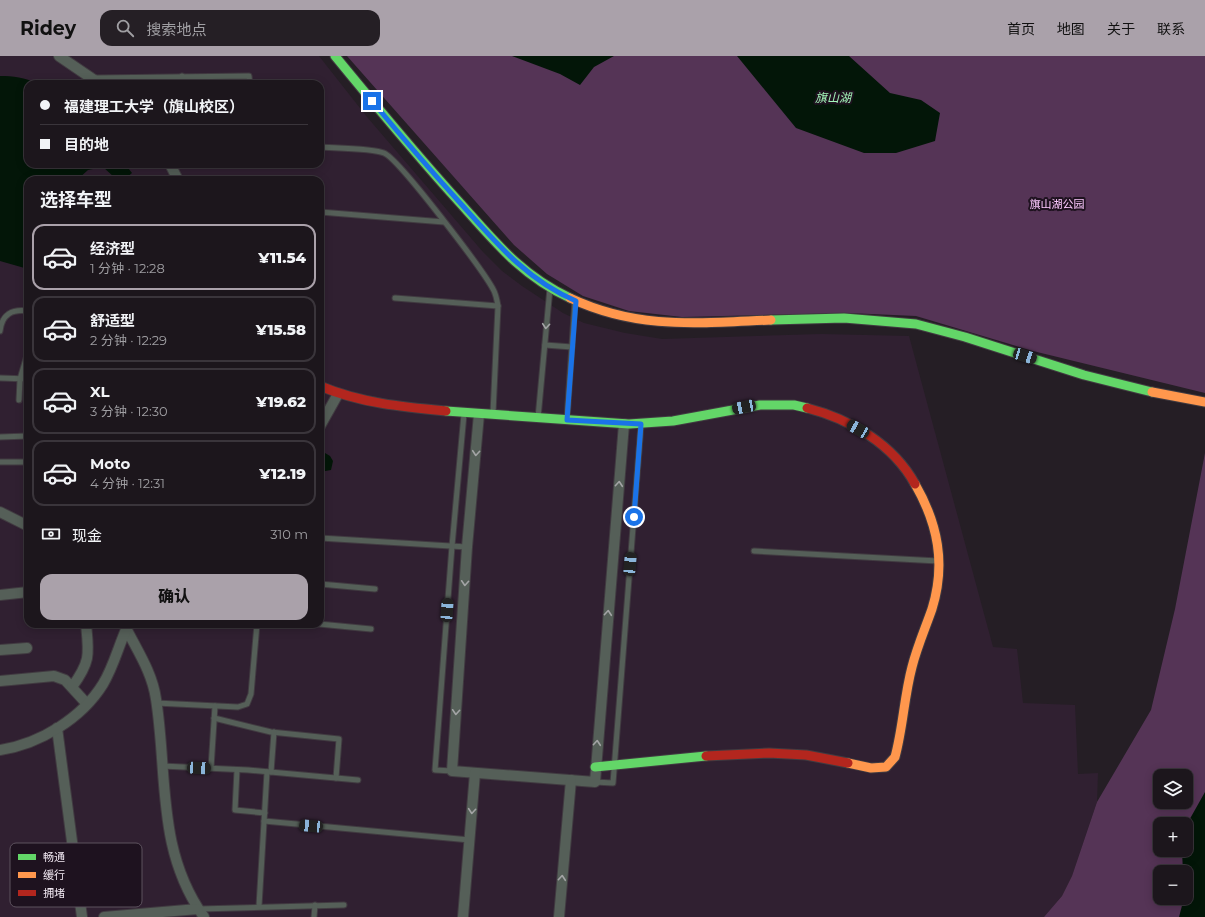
<!DOCTYPE html>
<html lang="zh">
<meta charset="utf-8">
<style>
body{margin:0;font-family:Montserrat,"Noto Sans SC",sans-serif;background:#251f25;color:#f1f3f6;height:100vh;display:flex;flex-direction:column;font-size:15px;white-space:nowrap}
*{box-sizing:border-box;margin:0}
p{font-size:13px;color:#a09fa3}
.icon{flex:none;width:22px;height:22px;fill:none;stroke:currentColor;stroke-width:2;stroke-linecap:round;stroke-linejoin:round}
.map{position:relative;flex:1;overflow:hidden}
.drawer{position:absolute;left:24px;top:120px;width:300px;height:452px;display:flex;flex-direction:column;background:#1c161c;border-radius:12px;box-shadow:0 2px 10px #0003,0 0 0 1px #3a353b}
.drawer>*{flex:none}
.banner{position:absolute;left:24px;top:24px;width:300px;height:88px;border-radius:12px;box-shadow:0 2px 10px #0003,0 0 0 1px #3a353b;display:grid;align-content:center;height:88px;padding:0 16px;background:#1c161c}
.tools{position:absolute;left:1153px;top:713px;display:grid;gap:8px}
.tools a{display:grid;place-items:center;width:40px;height:40px;border-radius:8px;background:#1c161c;box-shadow:0 2px 10px #0003,0 0 0 1px #3a353b;font-size:20px}
.end{position:absolute;width:18px;height:18px;margin:-9px;border:5px solid #1a73e8;background:#fff;box-shadow:0 0 0 2px #fff}
.from{border-radius:50%}
.car{position:absolute;width:12px;height:24px;margin:-12px -6px;border-radius:5px;box-shadow:0 0 3px 1px #0007;background:linear-gradient(#222 24%,#8ab4d8 0 40%,#222 0 76%,#8ab4d8 0 86%,#222 0)}
.banner b{display:flex;align-items:center;gap:14px;height:38px;font-size:15px}
.banner b+b{border-top:1px solid #3a353b}
.banner i{width:10px;height:10px;background:#f1f3f6}
ul{padding:0;list-style:none}
li{display:flex;align-items:center;gap:12px;height:66px;margin:0 8px 6px;padding:0 8px;border:2px solid #3a353b;border-radius:12px}
li div{flex:1}
li b{display:block;font-size:15px}
li em{font-style:normal;font-weight:800}
li.on{border-color:#aaa1aa}
li>.icon{width:36px;height:36px;stroke-width:1.5}
h2{padding:0 16px;font-size:18px;line-height:48px}
.pay{display:flex;align-items:center;gap:10px;height:44px;padding:0 16px;font-size:15px}
.pay p{margin-inline-start:auto}
.primary-button{display:flex;gap:8px;margin-top:auto;padding:8px 16px}
.primary-button a{flex:1;height:46px;border-radius:12px;background:#aaa1aa;color:#111;font-size:16px;font-weight:800;line-height:46px;text-align:center}
header{display:flex;align-items:center;gap:24px;box-sizing:border-box;height:56px;padding:0 20px;background:#aaa1aa;color:#111}
header strong{font-size:19px}
nav{display:flex;gap:22px;margin-inline-start:auto;font-size:14px}
.search{width:280px;height:36px;background:#251f25;display:flex;align-items:center;gap:10px;box-sizing:border-box;padding:0 14px;border-radius:12px;color:#a09fa3;font-size:15px}
.map>svg:first-child{display:block}
.built{fill:#302031;fill-rule:evenodd}
.green{fill:#553456;fill-rule:evenodd}
.water{fill:#031608}
.lines{fill:none;stroke-linecap:round;stroke-linejoin:round}
.lane-casing{stroke:#413b41;stroke-width:7}
.street-casing{stroke:#413b41;stroke-width:12}
.fast-casing{stroke:#413b41;stroke-width:11}
.slow-casing{stroke:#413b41;stroke-width:11}
.jam-casing{stroke:#413b41;stroke-width:11}
.lane{stroke:#555f58;stroke-width:5}
.street{stroke:#555f58;stroke-width:10}
.fast{stroke:#63d668;stroke-width:9}
.slow{stroke:#ff974d;stroke-width:9}
.jam{stroke:#b3261e;stroke-width:9}
.oneway{stroke:#a3a4a5}
.route{stroke:#1a73e8;stroke-width:5}
.labels{text-anchor:middle;stroke-width:4;stroke-linejoin:round;paint-order:stroke}
.park-label{font-size:11px;fill:#fcc8fe;stroke:#1e121f}
.water-label{font-size:12px;font-style:italic;fill:#a3f5b9;stroke:#1e121f}
.key{fill:#1e121f;stroke:#5d525e;stroke-width:1}
.key-label{font-size:11px;fill:#f1e8f2}
</style>
<header>
<strong>Ridey</strong>
<div class="search"><svg class="icon" aria-label="search" viewBox="0 0 24 24"><circle cx="10" cy="10" r="6"/><path d="M15 15l6 6"/></svg>搜索地点</div>
<nav><a>首页</a><a>地图</a><a>关于</a><a>联系</a></nav>
</header>
<div class="map">
<svg width="1205" height="861" viewBox="0 0 1205 861">
<rect width="100%" height="100%" fill="#251e25"/>
<!-- built -->
<path class="built" d="M0,0h319l48,61 116,135 19,19 20,15 41,27 21,10 41,10 37,6 159,-5 88,2 84,311 24,2 6,54 52,2 3,69 20,-1 -1,29 -25,74 -10,20 -14,17 -4,4h-1044zM28,28h292v80h-292zM28,124h292v444h-292z"/>
<!-- green -->
<g class="green">
<path d="M347,0h858v337l-172,-42 -117,-35 -67,-3 -167,4 -53,-6 -46,-15 -36,-22 -33,-29z"/>
<path d="M1205,397v464h-161l18,-21 10,-20 25,-74 54,-92 24,-101zM1160,720h26v26h-26zM1160,768h26v26h-26zM1160,816h26v26h-26z"/>
</g>
<!-- water -->
<g class="water">
<path d="M512,0h102l-20,11 -14,18 -20,-11z"/>
<path d="M737,0h112l41,37 31,7 19,13 -5,28 -39,12h-32l-68,-25z"/>
<path d="M0,20c13,0 25,1 37,8h-9v80h97l7,9 -7,6 -10,-1 -12,-11 -15,3 -11,10h-49v89l-28,-8z"/>
<path d="M320,394l10,6 3,5 -2,9 -11,2z"/>
<path d="M1205,736v125h-26l5,-19h2v-26h-3l-1,-21 4,-1 1,-26z"/>
</g>
<g class="lines">
<defs>
<g id="lane">
<path d="M182,20v8"/>
<path d="M94,22l155,-2 1,8"/>
<path d="M320,91c14,1 53,1 64,6 15,6 98,116 109,136 3,5 4,11 5,17l-5,107"/>
<path d="M320,156l124,10"/>
<path d="M395,242l103,8"/>
<path d="M0,275c2,-17 12,-22 28,-20"/>
<path d="M545,289l27,2"/>
<path d="M0,322l28,1"/>
<path d="M19,344l1,-21 8,-27"/>
<path d="M538,362l12,-130"/>
<path d="M567,363l8,-118"/>
<path d="M0,381l28,-1"/>
<path d="M0,406h28"/>
<path d="M320,482l147,9"/>
<path d="M754,495l184,10"/>
<path d="M320,528l55,5"/>
<path d="M319,568l52,5"/>
<path d="M156,647l82,4 9,-3 4,-10 6,-70"/>
<path d="M214,662l57,14 68,7 -3,39"/>
<path d="M162,710l86,4 110,10"/>
<path d="M211,712l4,-62"/>
<path d="M237,714l-2,40 30,3"/>
<path d="M452,715l-17,-1 17,-224 12,-132"/>
<path d="M271,716l3,-40"/>
<path d="M595,726l18,1 28,-358"/>
<path d="M264,765l206,19"/>
<path d="M259,850l8,-134"/>
<path d="M199,853l145,-4"/>
<path d="M314,861l1,-12"/>
</g>
<g id="street">
<path d="M59,0l41,28"/>
<path d="M170,108l8,16"/>
<path d="M479,358l-12,133 -15,224 143,11 29,-358"/>
<path d="M320,370l18,-32"/>
<path d="M0,456l28,14"/>
<path d="M0,539l28,-3"/>
<path d="M124,568c12,25 28,47 32,75 12,76 0,151 48,218"/>
<path d="M0,594l27,-2"/>
<path d="M0,625l54,-5 11,4 22,24"/>
<path d="M72,631c19,-26 17,-33 14,-63"/>
<path d="M57,672l25,189"/>
<path d="M0,694c40,-6 82,-32 103,-66 11,-18 16,-40 25,-59"/>
<path d="M104,861l94,-8"/>
<path d="M463,861l12,-144"/>
<path d="M559,861l12,-137"/>
</g>
<g id="fast">
<path d="M335,0c41,50 82,100 126,148 34,38 61,72 109,94"/>
<path d="M771,264l73,-2 72,6 49,13 119,38 68,17"/>
<path d="M446,355l183,13 44,-3 87,-16h34l13,3"/>
<path d="M595,711l111,-11"/>
</g>
<g id="slow">
<path d="M570,242c68,32 128,25 201,22"/>
<path d="M1152,336l53,10"/>
<path d="M848,707l23,5 15,-1 9,-10c8,-29 9,-60 17,-90 5,-20 13,-38 20,-58 14,-45 6,-85 -17,-125"/>
</g>
<g id="jam">
<path d="M320,330c40,17 83,21 126,25"/>
<path d="M807,352c43,11 86,36 108,76"/>
<path d="M706,700l63,-3 37,2 42,8"/>
</g>
</defs>
<!-- lane casing -->
<use href="#lane" class="lane-casing"/>
<!-- street casing -->
<use href="#street" class="street-casing"/>
<!-- fast casing -->
<use href="#fast" class="fast-casing"/>
<!-- slow casing -->
<use href="#slow" class="slow-casing"/>
<!-- jam casing -->
<use href="#jam" class="jam-casing"/>
<!-- lane -->
<use href="#lane" class="lane"/>
<!-- street -->
<use href="#street" class="street"/>
<!-- fast -->
<use href="#fast" class="fast"/>
<!-- slow -->
<use href="#slow" class="slow"/>
<!-- jam -->
<use href="#jam" class="jam"/>
</g>
<!-- one-way arrows -->
<defs><path id="oneway-chevron" d="M-2-3.5L2.5 0L-2 3.5" fill="none" stroke-width="1.6" stroke-linecap="round" stroke-linejoin="round"/></defs>
<g class="oneway">
<use href="#oneway-chevron" transform="translate(546 270) rotate(95)"/>
<use href="#oneway-chevron" transform="translate(476 397) rotate(95)"/>
<use href="#oneway-chevron" transform="translate(619 428) rotate(-85)"/>
<use href="#oneway-chevron" transform="translate(465 527) rotate(94)"/>
<use href="#oneway-chevron" transform="translate(608 557) rotate(-85)"/>
<use href="#oneway-chevron" transform="translate(456 656) rotate(94)"/>
<use href="#oneway-chevron" transform="translate(597 687) rotate(-85)"/>
<use href="#oneway-chevron" transform="translate(472 755) rotate(95)"/>
<use href="#oneway-chevron" transform="translate(562 822) rotate(-85)"/>
</g>
<g class="lines">
<!-- route -->
<path class="route" d="M372,45c29,35 59,70 90,104 34,38 66,76 114,96l-9,119 74,4 -7,93"/>
</g>
<g class="labels">
<!-- park labels -->
<g class="park-label">
<text x="1057" y="152">旗山湖公园</text>
</g>
<!-- water labels -->
<g class="water-label">
<text x="833" y="46">旗山湖</text>
</g>
</g>
<!-- legend -->
<rect x="10" y="787" width="132" height="64" rx="6" class="key"/>
<rect x="18" y="798" width="18" height="6" fill="#63d668"/>
<rect x="18" y="816" width="18" height="6" fill="#ff974d"/>
<rect x="18" y="834" width="18" height="6" fill="#b3261e"/>
<g class="key-label">
<text x="43" y="805">畅通</text>
<text x="43" y="823">缓行</text>
<text x="43" y="841">拥堵</text>
</g>
</svg>
<div class="tools">
<a><svg class="icon" aria-label="layers" viewBox="0 0 24 24"><path d="M12 4l9 5-9 5-9-5zM3 14l9 5 9-5"/></svg></a>
<a>+</a>
<a>−</a>
</div>
<i class="end from" style="left:634px;top:461px"></i>
<i class="end" style="left:372px;top:45px"></i>
<i class="car" style="left:1025px;top:300px;rotate:107deg"></i>
<i class="car" style="left:744px;top:351px;rotate:259deg"></i>
<i class="car" style="left:858px;top:373px;rotate:300deg"></i>
<i class="car" style="left:630px;top:508px;rotate:5deg"></i>
<i class="car" style="left:447px;top:554px;rotate:4deg"></i>
<i class="car" style="left:199px;top:712px;rotate:93deg"></i>
<i class="car" style="left:311px;top:770px;rotate:275deg"></i>
<div class="banner">
<b><i class="from"></i>福建理工大学（旗山校区）</b>
<b><i></i>目的地</b>
</div>
<section class="drawer">
<h2>选择车型</h2>
<ul>
<li class="on"><svg class="icon" aria-label="car" viewBox="0 0 24 24"><path d="M5 17H2v-5l4-1 3-4h7l3 4 3 1v5h-3M9 17h6M6 11h13"/><circle cx="7" cy="17" r="2"/><circle cx="17" cy="17" r="2"/></svg><div><b>经济型</b><p>1 分钟 · 12:28</p></div><em>¥11.54</em></li>
<li><svg class="icon" aria-label="car" viewBox="0 0 24 24"><path d="M5 17H2v-5l4-1 3-4h7l3 4 3 1v5h-3M9 17h6M6 11h13"/><circle cx="7" cy="17" r="2"/><circle cx="17" cy="17" r="2"/></svg><div><b>舒适型</b><p>2 分钟 · 12:29</p></div><em>¥15.58</em></li>
<li><svg class="icon" aria-label="car" viewBox="0 0 24 24"><path d="M5 17H2v-5l4-1 3-4h7l3 4 3 1v5h-3M9 17h6M6 11h13"/><circle cx="7" cy="17" r="2"/><circle cx="17" cy="17" r="2"/></svg><div><b>XL</b><p>3 分钟 · 12:30</p></div><em>¥19.62</em></li>
<li><svg class="icon" aria-label="car" viewBox="0 0 24 24"><path d="M5 17H2v-5l4-1 3-4h7l3 4 3 1v5h-3M9 17h6M6 11h13"/><circle cx="7" cy="17" r="2"/><circle cx="17" cy="17" r="2"/></svg><div><b>Moto</b><p>4 分钟 · 12:31</p></div><em>¥12.19</em></li>
</ul>
<div class="pay"><svg class="icon" aria-label="cash" viewBox="0 0 24 24"><path d="M3 7h18v10H3z"/><circle cx="12" cy="12" r="2"/></svg>现金<p>310 m</p></div>
<div class="primary-button"><a>确认</a></div>
</section>
</div>
